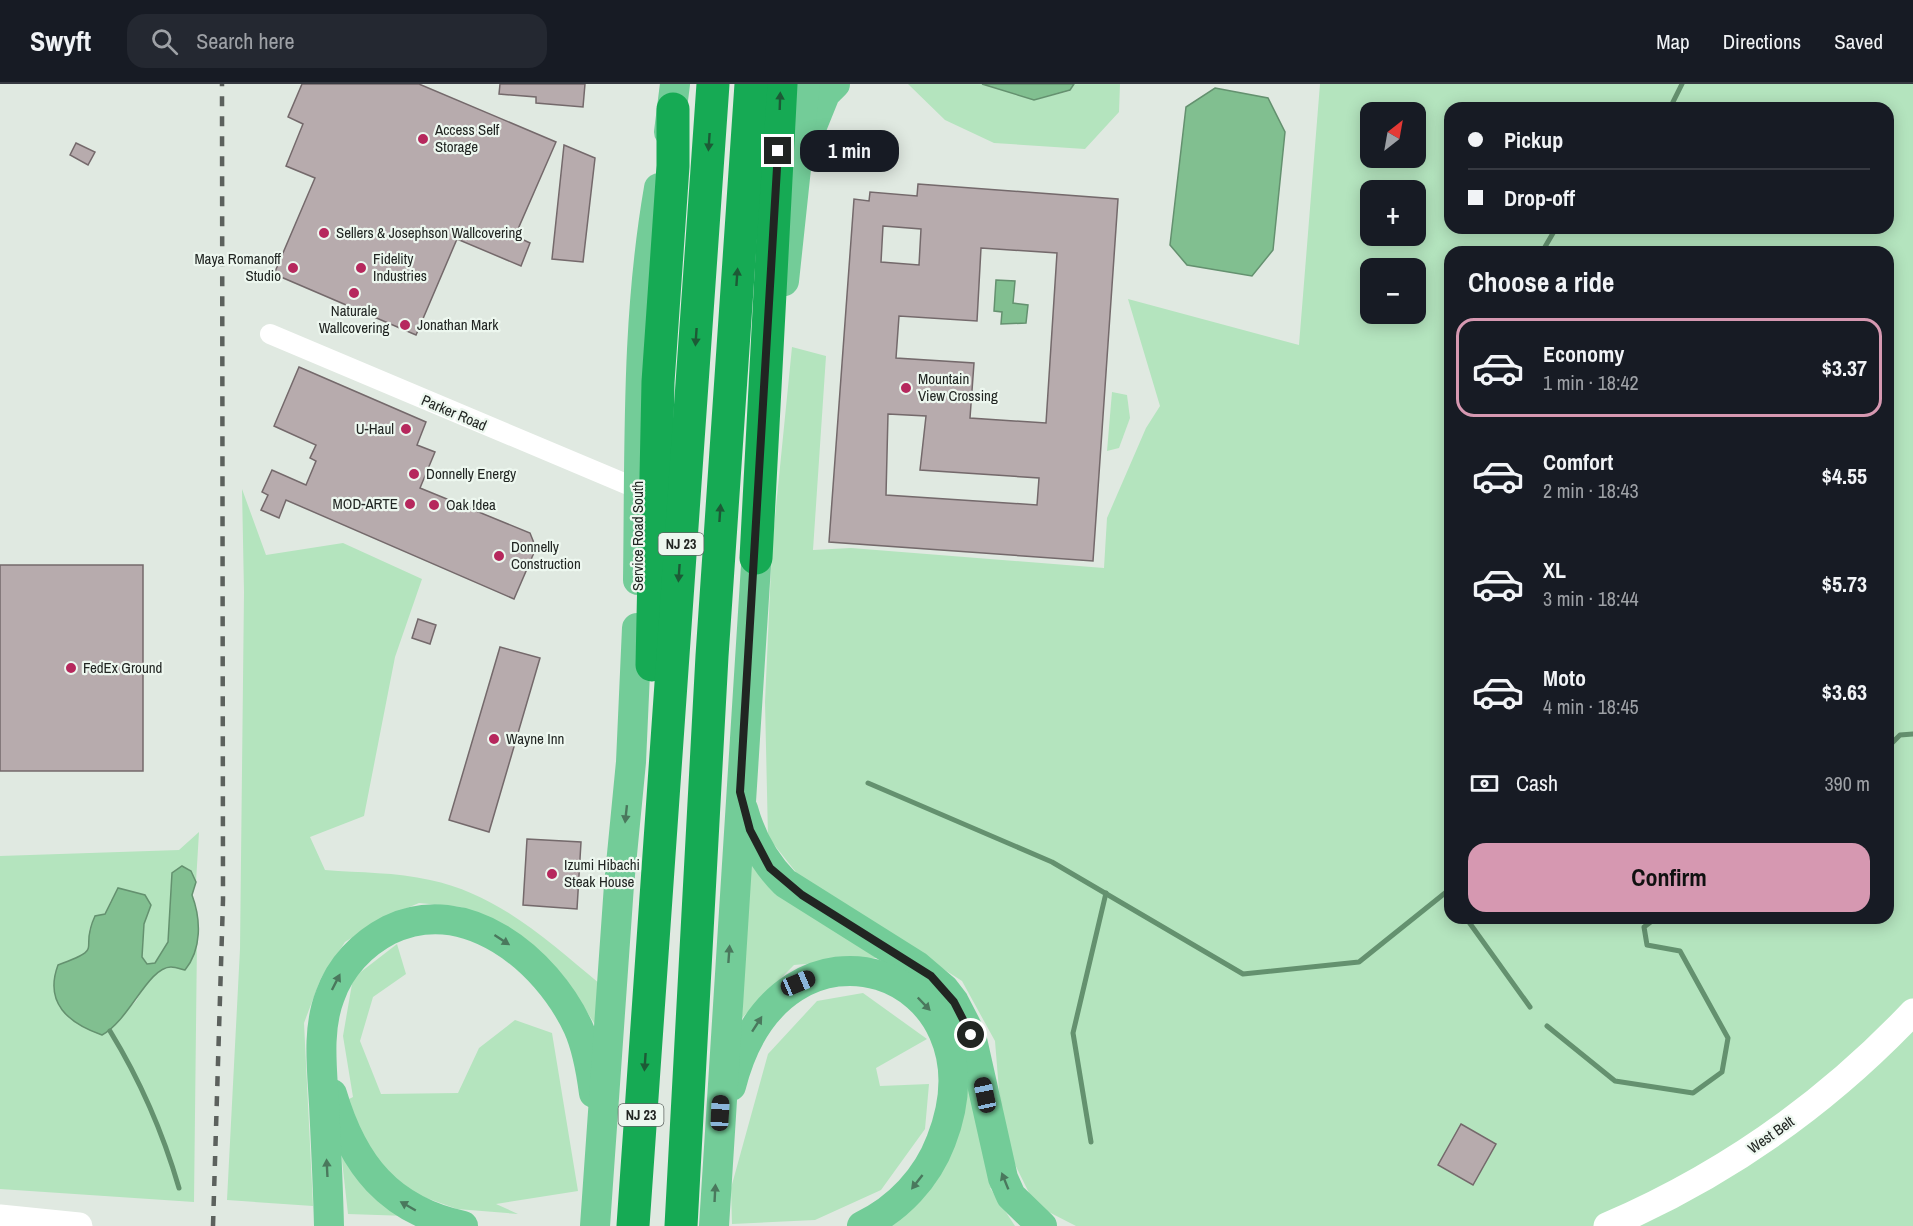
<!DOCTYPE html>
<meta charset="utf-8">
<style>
body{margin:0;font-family:"Archivo Narrow",sans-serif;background:#242831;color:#f1f3f6;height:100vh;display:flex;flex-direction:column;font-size:22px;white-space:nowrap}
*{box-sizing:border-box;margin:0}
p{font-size:20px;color:#9ea1a6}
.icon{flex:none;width:33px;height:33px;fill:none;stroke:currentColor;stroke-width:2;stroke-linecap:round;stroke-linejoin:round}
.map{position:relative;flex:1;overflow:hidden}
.side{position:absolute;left:1444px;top:162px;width:450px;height:678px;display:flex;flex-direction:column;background:#171b24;border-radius:18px;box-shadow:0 3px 15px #0003}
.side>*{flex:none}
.banner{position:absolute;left:1444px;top:18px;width:450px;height:132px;border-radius:18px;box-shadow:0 3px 15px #0003;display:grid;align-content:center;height:132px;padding:0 24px;background:#171b24}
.needle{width:39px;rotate:31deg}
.buttons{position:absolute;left:1360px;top:18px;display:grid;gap:12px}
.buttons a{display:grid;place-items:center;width:66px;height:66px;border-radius:12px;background:#171b24;box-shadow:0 3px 15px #0003;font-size:30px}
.end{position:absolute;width:27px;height:27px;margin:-14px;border:8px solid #212522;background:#fff;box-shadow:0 0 0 3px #fff}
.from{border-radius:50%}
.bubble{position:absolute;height:42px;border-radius:18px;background:#171b24;box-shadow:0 3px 15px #0003;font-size:20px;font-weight:700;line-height:42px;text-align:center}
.car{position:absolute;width:18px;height:36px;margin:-18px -9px;border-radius:8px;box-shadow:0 0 4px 2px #0007;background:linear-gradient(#222 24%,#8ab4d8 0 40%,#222 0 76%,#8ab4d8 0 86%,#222 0)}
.banner b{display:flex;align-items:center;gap:21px;height:57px;font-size:22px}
.banner b+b{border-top:2px solid #363941}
.banner i{width:15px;height:15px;background:#f1f3f6}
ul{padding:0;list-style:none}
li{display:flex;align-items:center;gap:18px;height:99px;margin:0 12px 9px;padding:0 12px;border:3px solid transparent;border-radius:18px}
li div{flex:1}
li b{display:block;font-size:22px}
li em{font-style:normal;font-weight:700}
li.selected{border-color:#d698b1}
li>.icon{width:54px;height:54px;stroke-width:1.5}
h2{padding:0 24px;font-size:27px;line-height:72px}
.pay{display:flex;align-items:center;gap:15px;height:66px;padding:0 24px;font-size:22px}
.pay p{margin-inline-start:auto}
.button{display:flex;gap:12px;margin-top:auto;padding:12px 24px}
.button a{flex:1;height:69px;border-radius:18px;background:#d698b1;color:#111;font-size:24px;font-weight:700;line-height:69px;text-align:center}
header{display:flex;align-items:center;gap:36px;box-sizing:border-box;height:84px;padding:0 30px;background:#171b24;border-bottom:2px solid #363941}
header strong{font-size:28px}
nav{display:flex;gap:33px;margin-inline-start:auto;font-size:21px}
.search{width:420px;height:54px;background:#242831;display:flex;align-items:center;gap:15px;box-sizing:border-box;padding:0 21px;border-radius:18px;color:#9ea1a6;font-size:22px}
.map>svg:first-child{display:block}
.green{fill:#b4e4be;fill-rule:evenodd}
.water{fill:#81bf90;stroke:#64916f;stroke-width:1.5}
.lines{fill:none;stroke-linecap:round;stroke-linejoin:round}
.stream{stroke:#64916f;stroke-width:5}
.building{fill:#b7abad;stroke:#74696b;stroke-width:1.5;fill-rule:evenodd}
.street{stroke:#fff;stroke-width:20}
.secondary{stroke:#fff;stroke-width:27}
.primary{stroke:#73cc98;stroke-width:30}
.highway{stroke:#16aa54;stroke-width:33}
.rail{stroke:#5c615d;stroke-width:4.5;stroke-dasharray:10 10;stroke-linecap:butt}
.oneway{fill:#1d5a36}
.oneway2{fill:#4a785d}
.route{stroke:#212522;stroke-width:8}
.poi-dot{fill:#b6285d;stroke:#edf7ef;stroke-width:2}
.labels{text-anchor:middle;stroke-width:4.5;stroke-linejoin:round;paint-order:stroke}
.shield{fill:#edf7ef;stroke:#5e6460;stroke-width:1.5}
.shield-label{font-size:14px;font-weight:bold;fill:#212522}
.poi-label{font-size:15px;fill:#212522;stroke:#edf7ef;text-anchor:start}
.street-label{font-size:15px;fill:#212522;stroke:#edf7ef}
</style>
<header>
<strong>Swyft</strong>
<div class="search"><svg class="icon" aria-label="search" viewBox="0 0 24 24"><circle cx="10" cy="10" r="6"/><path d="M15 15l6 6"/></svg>Search here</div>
<nav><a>Map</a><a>Directions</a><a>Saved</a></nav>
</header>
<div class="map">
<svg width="1913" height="1142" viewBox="0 0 1913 1142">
<rect width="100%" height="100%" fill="#e0e9e1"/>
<!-- green -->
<g class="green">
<path d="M908,0h74l52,16 36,-9 4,-7h46l-1,28 -34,37 -91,-6 -49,-23z"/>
<path d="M1320,0h593v1142h-837l-41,-21 -32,-65 -8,-99 -33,-60 -163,-105 -31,-39 -3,-135 7,-155 20,-200 34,9 -13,194 38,-2 253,20 3,-50 39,-90 14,-22 -32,-107 171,46zM1450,24h438v120h-438zM1371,28h45v46h-45zM1371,106h45v46h-45zM1450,168h438v666h-438zM1371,184h45v46h-45z"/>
<path d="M1112,308l15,3 3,23 -11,30 -12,3z"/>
<path d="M242,405l24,66 77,-12 79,36 -27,78 -31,159 -54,21 15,33c35,3 71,2 105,10 68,14 118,61 170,104l-2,45 -33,-51 -43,-42 -61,-29 -42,-4 -38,16 -36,23 -24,36 -17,45 9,183 -86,-6 13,-251 4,-357z"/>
<path d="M199,748l-3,50 -5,-11 -19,2 -4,69 -13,21 -8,1 -5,-7 2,-33 7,-19 -40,-5 -6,14 -16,15c3,30 -6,27 -31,36 -13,36 12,59 44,70l34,-34 12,-20 11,-11 32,-8 6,-22 -3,262 -194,-13v-333l179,-6z"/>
<path d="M750,762l138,111 -94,8 -52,53z"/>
<path d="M397,860l9,30 -33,23 -13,44 21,53 77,-1 21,-45 36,-28 37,13 26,158 -82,13 22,10 -61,-5 -39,-14 -40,-29 -35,-64 10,-5 -10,-61 10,-58z"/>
<path d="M863,909l64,46 -51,29 4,18 49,-2 -4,45 -44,61 -66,30 -83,4 -1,-36 37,-134 49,-53z"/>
<path d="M970,981l29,125 -9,-2 25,38h-142l35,-21z"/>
<path d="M340,1059l67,73 -59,-2z"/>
</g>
<!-- water -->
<g class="water">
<path d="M982,0h92l-4,6 -36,10z"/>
<path d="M1215,4l53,10 17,34 -12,118 -21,26 -65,-11 -17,-20 16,-138z"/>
<path d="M996,196l19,1 -2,22 15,2 -2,18 -25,1 1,-12 -8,-1z"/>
<path d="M182,782l9,5 5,11 -4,13c9,24 10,54 -7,75 -4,-1 -10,-3 -14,-3 -23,0 -42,54 -69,68 -34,-12 -58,-32 -44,-70 49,-18 20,-13 37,-49l10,-2 13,-26 27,7 6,10 -7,19 -2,33 5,7 8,-1 13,-21 4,-69z"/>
</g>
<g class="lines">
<!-- stream -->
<g class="stream">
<path d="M1670,24l12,-24"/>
<path d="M1542,168l14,-24"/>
<path d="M1888,663l12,-12 13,-1"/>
<path d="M868,699l184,79 191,112 116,-12 91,-73"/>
<path d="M1466,834l64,89"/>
<path d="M1547,942l68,55 78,12 29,-21 6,-34 -48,-87 -33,-6 -3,-18 12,-9"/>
<path d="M110,947c30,49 53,102 69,157"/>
<path d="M1091,1058l-18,-109 33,-140"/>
</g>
</g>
<!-- building -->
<g class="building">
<path d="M302,0h117l137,58 -41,94 15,7 -9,23 -64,-27 -41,96 -142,-61 41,-96 -29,-12 17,-42 -15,-7z"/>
<path d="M500,0h85l-2,23 -47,-4v-6l-37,-3z"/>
<path d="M76,59l19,9 -7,13 -18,-10z"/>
<path d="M564,61l31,13 -12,104 -31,-3z"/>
<path d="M918,100l200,15 -25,362 -264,-19 25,-343 15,2 1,-9 47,4zM883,142l38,3 -2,36 -38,-3zM981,164l76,5 -11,170 -76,-5 4,-55 -78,-5 3,-42 78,5zM888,330l38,2 -6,54 119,8 -2,27 -151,-10z"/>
<path d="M299,283l127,55 -9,23 18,7 -15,36 110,45 6,15 -22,51 -228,-99 -7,18 -18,-8 7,-15 -6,-3 10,-22 34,15 10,-24 -6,-3 6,-13 -42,-19z"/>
<rect x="0" y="481" width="143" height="206"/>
<path d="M418,535l18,6 -6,19 -18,-6z"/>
<path d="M500,563l40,11 -51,174 -40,-12z"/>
<path d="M527,755l54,3 -4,67 -54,-4z"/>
<path d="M1461,1040l35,20 -23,41 -35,-20z"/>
</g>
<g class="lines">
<!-- street -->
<path class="street" d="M270,250l368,155"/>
<!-- secondary -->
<g class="secondary">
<path d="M0,1134l79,8"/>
<path d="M1607,1142c116,-50 219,-122 306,-214"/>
</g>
<!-- primary -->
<g class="primary">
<path d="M810,47l15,-37 10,-10"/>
<path d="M669,48l6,-48"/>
<path d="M784,197l21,-197"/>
<path d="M638,496c2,-135 -2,-259 21,-392"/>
<path d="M743,725c8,29 21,53 42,74l132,83 27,23 10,13 17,33 32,143 8,18 31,30"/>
<path d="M731,1002c50,-197 277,-116 210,55 -14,37 -43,68 -79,85"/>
<path d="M332,1010c21,71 57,116 131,132"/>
<path d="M329,1142c-1,-41 -3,-82 -5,-122 -2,-36 -7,-75 6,-108 10,-29 32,-52 59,-66 77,-37 157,29 189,97 9,20 13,43 16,66"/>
<path d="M595,1142l24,-341 12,-123 6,-134"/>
<path d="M714,1142l44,-692"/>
</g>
<!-- highway -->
<g class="highway">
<path d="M756,474l25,-474"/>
<path d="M652,581l6,-283 15,-216v-57"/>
<path d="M633,1142l80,-1142"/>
<path d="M681,1142l31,-570 39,-572"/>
</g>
<!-- rail -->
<path class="rail" d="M213,1142l10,-326 -1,-816"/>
</g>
<!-- one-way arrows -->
<defs><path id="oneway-solid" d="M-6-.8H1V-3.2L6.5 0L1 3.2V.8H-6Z" transform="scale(1.5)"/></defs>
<g class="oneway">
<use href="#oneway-solid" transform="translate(780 17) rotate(-88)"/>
<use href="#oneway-solid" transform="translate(709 58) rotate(94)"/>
<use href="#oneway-solid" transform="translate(737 193) rotate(-86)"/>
<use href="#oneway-solid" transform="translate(696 253) rotate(94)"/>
<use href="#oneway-solid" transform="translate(720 429) rotate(-86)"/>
<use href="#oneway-solid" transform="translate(679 489) rotate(94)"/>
<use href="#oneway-solid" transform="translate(645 978) rotate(94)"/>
</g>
<g class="oneway2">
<use href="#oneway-solid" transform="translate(626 730) rotate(96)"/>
<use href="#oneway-solid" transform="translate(502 856) rotate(33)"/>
<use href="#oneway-solid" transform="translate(729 870) rotate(-86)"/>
<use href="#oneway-solid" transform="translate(336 898) rotate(-63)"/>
<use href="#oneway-solid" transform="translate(924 920) rotate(46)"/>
<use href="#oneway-solid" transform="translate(757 940) rotate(-57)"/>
<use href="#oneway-solid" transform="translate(327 1084) rotate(-93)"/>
<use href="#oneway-solid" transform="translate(1005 1097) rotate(-112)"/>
<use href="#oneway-solid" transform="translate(917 1098) rotate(128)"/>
<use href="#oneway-solid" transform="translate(715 1109) rotate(-87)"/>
<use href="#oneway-solid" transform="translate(408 1122) rotate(-150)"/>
</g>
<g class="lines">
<!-- route -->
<path class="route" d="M778,67l-38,641 10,38 20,38 32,27 129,81 23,26 17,33"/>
</g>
<!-- markers -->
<g class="poi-dot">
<circle cx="423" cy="55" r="6"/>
<circle cx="324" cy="149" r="6"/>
<circle cx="293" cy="184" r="6"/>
<circle cx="361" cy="184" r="6"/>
<circle cx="354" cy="209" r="6"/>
<circle cx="405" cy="241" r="6"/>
<circle cx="906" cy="304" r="6"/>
<circle cx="406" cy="345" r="6"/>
<circle cx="414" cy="390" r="6"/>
<circle cx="410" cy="420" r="6"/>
<circle cx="434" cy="421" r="6"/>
<circle cx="499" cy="472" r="6"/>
<circle cx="71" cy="584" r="6"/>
<circle cx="494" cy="655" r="6"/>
<circle cx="552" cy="790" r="6"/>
</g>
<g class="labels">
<!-- shield labels -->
<g class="shield">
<rect x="658.5" y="449" width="45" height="22" rx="4.5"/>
<rect x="618.5" y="1020" width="45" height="22" rx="4.5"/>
</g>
<g class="shield-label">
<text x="681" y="465">NJ 23</text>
<text x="641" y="1036">NJ 23</text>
</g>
<!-- poi labels -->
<g class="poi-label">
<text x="435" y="51">Access Self<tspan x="435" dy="17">Storage</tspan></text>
<text x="336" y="154">Sellers &amp; Josephson Wallcovering</text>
<text x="281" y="180" text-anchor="end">Maya Romanoff<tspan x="281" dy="17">Studio</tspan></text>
<text x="373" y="180">Fidelity<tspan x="373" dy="17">Industries</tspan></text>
<text x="354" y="232" text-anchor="middle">Naturale<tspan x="354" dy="17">Wallcovering</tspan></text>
<text x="417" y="246">Jonathan Mark</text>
<text x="918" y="300">Mountain<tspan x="918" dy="17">View Crossing</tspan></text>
<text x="394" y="350" text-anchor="end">U-Haul</text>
<text x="426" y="395">Donnelly Energy</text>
<text x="398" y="425" text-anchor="end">MOD-ARTE</text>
<text x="446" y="426">Oak !dea</text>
<text x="511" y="468">Donnelly<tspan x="511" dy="17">Construction</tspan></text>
<text x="83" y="589">FedEx Ground</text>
<text x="506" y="660">Wayne Inn</text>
<text x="564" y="786">Izumi Hibachi<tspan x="564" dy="17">Steak House</tspan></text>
</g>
<!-- street labels -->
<g class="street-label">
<text transform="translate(454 329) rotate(23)" y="5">Parker Road</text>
<text transform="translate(638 452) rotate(-90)" y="5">Service Road South</text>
<text transform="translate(1771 1051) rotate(-35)" y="5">West Belt</text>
</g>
</g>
</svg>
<div class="buttons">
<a><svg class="needle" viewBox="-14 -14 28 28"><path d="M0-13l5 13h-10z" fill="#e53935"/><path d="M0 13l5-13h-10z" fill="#9ea1a6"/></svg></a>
<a>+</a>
<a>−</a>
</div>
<i class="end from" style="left:971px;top:951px"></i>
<i class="end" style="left:778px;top:67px"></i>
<div class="bubble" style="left:800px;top:46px;width:99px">1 min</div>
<i class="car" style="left:798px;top:899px;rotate:67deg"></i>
<i class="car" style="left:985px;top:1011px;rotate:348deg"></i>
<i class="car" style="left:720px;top:1029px;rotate:3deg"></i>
<div class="banner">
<b><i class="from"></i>Pickup</b>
<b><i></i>Drop-off</b>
</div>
<section class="side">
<h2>Choose a ride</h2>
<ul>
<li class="selected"><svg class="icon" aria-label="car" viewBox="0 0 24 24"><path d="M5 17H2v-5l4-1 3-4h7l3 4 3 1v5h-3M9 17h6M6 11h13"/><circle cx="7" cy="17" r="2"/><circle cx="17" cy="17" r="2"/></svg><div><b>Economy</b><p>1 min · 18:42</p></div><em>$3.37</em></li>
<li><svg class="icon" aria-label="car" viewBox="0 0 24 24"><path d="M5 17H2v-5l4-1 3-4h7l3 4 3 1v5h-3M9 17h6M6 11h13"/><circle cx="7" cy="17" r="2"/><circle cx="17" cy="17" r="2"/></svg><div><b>Comfort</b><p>2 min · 18:43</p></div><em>$4.55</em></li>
<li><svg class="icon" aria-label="car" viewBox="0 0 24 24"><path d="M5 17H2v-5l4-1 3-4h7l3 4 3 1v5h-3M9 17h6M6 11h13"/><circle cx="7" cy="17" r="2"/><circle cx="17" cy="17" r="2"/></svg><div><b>XL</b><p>3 min · 18:44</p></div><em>$5.73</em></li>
<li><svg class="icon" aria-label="car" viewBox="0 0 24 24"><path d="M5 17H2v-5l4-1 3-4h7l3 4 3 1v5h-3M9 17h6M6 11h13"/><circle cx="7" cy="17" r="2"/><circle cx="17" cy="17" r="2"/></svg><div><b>Moto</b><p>4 min · 18:45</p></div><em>$3.63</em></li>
</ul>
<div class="pay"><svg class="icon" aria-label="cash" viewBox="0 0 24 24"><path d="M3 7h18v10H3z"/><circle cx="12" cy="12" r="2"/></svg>Cash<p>390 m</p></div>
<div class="button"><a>Confirm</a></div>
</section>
</div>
